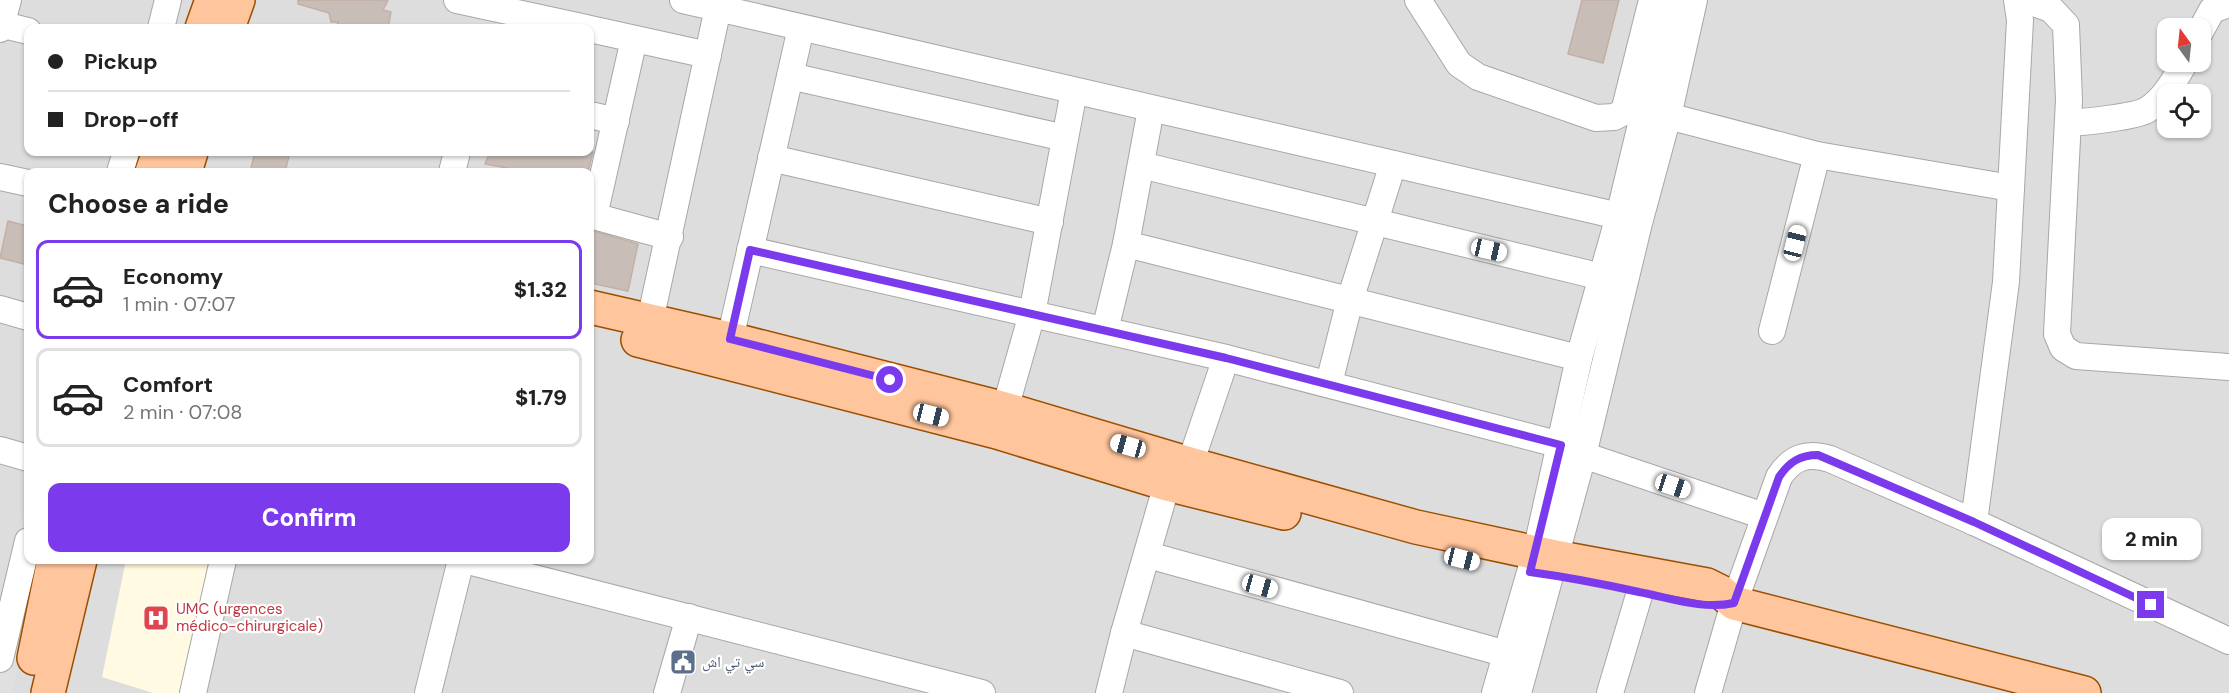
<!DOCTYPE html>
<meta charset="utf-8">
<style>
body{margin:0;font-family:"DM Sans","Noto Naskh Arabic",sans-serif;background:#f6f6f6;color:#222;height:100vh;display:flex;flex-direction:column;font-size:22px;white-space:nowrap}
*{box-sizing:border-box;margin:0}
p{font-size:20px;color:#767676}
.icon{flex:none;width:33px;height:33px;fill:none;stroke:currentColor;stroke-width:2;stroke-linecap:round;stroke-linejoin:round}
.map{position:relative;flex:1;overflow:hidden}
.panel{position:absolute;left:24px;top:168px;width:570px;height:396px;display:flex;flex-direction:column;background:#fff;border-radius:12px;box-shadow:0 2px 4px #0004}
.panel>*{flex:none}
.top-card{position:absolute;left:24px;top:24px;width:570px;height:132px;border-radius:12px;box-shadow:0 2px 4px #0004;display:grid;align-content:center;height:132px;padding:0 24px;background:#fff}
.needle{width:39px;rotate:345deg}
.buttons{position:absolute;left:2157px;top:18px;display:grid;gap:12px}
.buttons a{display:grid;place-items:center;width:54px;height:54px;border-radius:12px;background:#fff;box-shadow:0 2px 4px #0004;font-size:30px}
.end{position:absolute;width:27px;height:27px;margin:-14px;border:8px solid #7c3aed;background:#fff;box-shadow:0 0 0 3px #fff}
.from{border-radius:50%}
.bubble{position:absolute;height:42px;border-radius:12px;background:#fff;box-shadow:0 2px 4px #0004;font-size:20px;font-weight:800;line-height:42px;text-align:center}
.car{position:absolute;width:18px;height:36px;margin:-18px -9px;border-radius:8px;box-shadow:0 0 4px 2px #0007;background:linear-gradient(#fff 24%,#345 0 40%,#fff 0 76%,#345 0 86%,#fff 0)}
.top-card b{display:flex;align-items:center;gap:21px;height:57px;font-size:22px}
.top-card b+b{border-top:2px solid #e0e0e0}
.top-card i{width:15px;height:15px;background:#222}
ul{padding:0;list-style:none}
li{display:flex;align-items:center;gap:18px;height:99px;margin:0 12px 9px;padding:0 12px;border:3px solid #e0e0e0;border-radius:12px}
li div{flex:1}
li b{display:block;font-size:22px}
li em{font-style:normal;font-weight:800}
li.on{border-color:#7c3aed}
li>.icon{width:54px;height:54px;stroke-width:1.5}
h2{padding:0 24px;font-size:27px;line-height:72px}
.button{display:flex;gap:12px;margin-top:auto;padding:12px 24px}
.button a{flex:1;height:69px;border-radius:12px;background:#7c3aed;color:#fff;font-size:24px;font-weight:800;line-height:69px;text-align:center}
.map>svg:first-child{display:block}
.residential{fill:#dedddd;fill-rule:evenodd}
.education{fill:#fffae1}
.parking{fill:#e0e0e0}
.building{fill:#c9bdb8;stroke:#c4afa7;stroke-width:1.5}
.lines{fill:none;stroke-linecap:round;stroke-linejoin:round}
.minor-casing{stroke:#a7a7a7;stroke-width:28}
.major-casing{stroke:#9c4f00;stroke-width:36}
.minor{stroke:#fff;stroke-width:26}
.major{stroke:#ffc59d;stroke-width:33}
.route{stroke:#7c3aed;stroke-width:8}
.labels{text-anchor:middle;stroke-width:4.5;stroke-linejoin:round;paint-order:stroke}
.health-label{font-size:15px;fill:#be3a42;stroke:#fff;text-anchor:start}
.service-label{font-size:15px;fill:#4e5e75;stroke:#fff;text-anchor:start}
</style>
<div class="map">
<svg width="2229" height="693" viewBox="0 0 2229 693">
<rect width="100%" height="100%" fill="#f1ebe5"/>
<!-- residential -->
<path class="residential" d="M0,0h2229v693h-2229zM28,28h562v124h-562zM2168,28h32v34h-32zM2168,94h32v34h-32zM28,172h562v388h-562z"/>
<!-- education -->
<path class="education" d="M126,560h84l-28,133h-29l-51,-16z"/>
<!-- parking -->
<path class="parking" d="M28,494v66h14l-30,133h-2l-10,-3v-74z"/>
<!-- building -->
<g class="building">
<path d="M298,0h90l-5,10 8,2 -3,16h-52l2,-6h-7l-2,-9 -31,-9z"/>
<path d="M1582,0h37l-16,63 -35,-9z"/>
<path d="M255,152h35l-5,20h-35z"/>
<path d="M490,152h103l-5,20h-59l-44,-8z"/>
<path d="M8,221l20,5v39l-28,-7z"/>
<path d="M590,230l48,14 -10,47 -38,-8z"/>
</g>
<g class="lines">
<defs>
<g id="minor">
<path d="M457,0l129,28"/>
<path d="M683,0l936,216"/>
<path d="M1418,0l41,64 19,13 118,41 18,-1 10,-5 28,-112"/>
<path d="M2025,0l26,9 15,16 3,75 -12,234 6,14 13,8 153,11"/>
<path d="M0,24l28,7"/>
<path d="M161,28l7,-28"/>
<path d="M0,29l8,-29"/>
<path d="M590,29l118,26"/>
<path d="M2200,32l12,-22 17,-6"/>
<path d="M790,76l275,62"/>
<path d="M590,115l26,6"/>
<path d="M1668,116l149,39 194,33"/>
<path d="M2068,123c16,-1 67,-6 79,-13 18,-11 28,-31 38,-48"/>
<path d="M771,158l279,64"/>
<path d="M1141,165l461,112"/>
<path d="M120,172l6,-20"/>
<path d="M452,172l5,-20"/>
<path d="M0,177l28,6"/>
<path d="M590,215l80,22"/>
<path d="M594,216l40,-177"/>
<path d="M1126,244l453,114"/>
<path d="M750,250l476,108 335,87"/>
<path d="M0,309l28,8"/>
<path d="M1105,330l21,-86 25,-135"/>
<path d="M1772,331l45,-176"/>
<path d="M646,339l72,-331"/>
<path d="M730,339l71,-311"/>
<path d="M1329,383l21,-83 43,-136"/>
<path d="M1005,409l27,-95 42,-223"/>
<path d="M0,450l28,8"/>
<path d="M1583,455l181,61"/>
<path d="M1190,464l36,-106"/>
<path d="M1974,522l32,-240 14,-262 -3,-20"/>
<path d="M1148,555l359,99"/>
<path d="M464,560l518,133"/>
<path d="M1124,633l216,60"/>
<path d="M0,659l28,-118"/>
<path d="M193,693l30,-133"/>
<path d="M428,693l33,-133"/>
<path d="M667,693l22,-76"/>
<path d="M1109,693l15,-60 43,-149"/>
<path d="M1495,693l41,-141 43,-194 40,-142 52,-216"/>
<path d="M1518,693l65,-238 56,-232 29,-107 26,-116"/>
<path d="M1610,693l30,-101"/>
<path d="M1708,693l26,-90 45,-126c13,-20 28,-25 51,-18l144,63 255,119"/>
</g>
<g id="major">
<path d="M202,28l10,-28"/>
<path d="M228,28l10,-28"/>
<path d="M152,172l7,-20"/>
<path d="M185,172l6,-20"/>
<path d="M590,307l140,32 275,70 185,55 226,63 139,30 152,28 14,7 13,11 350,90"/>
<path d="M638,340l359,92 170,52 117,29"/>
<path d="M34,658l20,-98"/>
<path d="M48,693l32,-133"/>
</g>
</defs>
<!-- minor casing -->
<use href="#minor" class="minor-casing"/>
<!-- major casing -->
<use href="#major" class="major-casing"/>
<!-- minor -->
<use href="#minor" class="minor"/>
<!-- major -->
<use href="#major" class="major"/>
</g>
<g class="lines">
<!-- route -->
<path class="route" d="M890,380l-160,-41 20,-89 476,108 335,87 -31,127c37,5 73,12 109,20 32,6 63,18 95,11l45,-126c10,-15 21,-22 39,-22l156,67 177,83"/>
</g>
<!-- icons -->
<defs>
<symbol id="hospital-square" viewBox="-11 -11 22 22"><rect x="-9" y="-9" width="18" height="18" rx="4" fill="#e0444e" stroke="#fff"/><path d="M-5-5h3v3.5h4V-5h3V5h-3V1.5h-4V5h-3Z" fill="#fff"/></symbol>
<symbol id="civic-square" viewBox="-11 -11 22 22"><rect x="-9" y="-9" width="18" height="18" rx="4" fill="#5c6f8a" stroke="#fff"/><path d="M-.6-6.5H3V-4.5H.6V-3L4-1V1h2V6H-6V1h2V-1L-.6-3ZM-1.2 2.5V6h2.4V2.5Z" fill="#fff"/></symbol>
</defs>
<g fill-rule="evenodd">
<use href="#hospital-square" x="141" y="603" width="30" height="30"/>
<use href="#civic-square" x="668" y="647" width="30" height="30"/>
</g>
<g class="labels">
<!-- health labels -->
<g class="health-label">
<text x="176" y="614">UMC (urgences<tspan x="176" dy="17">médico-chirurgicale)</tspan></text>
</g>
<!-- service labels -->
<g class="service-label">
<text x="702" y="667">سي تي اش</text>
</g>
</g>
</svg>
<div class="buttons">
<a><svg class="needle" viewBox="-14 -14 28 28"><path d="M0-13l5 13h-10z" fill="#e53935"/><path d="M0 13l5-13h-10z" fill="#767676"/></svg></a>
<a><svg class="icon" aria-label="locate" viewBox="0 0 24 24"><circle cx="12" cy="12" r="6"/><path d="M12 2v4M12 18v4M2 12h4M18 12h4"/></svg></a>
</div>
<i class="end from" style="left:890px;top:380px"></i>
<i class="end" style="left:2151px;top:605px"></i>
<div class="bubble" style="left:2102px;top:518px;width:99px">2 min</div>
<i class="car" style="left:1795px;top:243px;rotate:14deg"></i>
<i class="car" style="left:1489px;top:250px;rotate:103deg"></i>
<i class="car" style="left:931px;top:415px;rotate:104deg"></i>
<i class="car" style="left:1128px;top:446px;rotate:286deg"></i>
<i class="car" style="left:1673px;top:486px;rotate:108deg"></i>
<i class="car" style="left:1462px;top:559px;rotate:104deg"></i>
<i class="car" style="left:1260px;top:586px;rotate:106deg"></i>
<div class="top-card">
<b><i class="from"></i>Pickup</b>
<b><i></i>Drop-off</b>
</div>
<section class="panel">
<h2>Choose a ride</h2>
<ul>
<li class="on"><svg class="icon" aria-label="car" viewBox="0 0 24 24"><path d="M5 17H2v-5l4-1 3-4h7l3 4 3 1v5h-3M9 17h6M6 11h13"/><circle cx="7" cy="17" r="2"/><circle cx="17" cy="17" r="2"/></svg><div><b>Economy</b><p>1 min · 07:07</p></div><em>$1.32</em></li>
<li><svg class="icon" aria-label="car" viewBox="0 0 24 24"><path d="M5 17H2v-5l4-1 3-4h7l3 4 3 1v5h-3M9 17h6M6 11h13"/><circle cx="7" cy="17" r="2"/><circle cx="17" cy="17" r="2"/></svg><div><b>Comfort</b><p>2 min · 07:08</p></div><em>$1.79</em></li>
</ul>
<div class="button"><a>Confirm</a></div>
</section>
</div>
